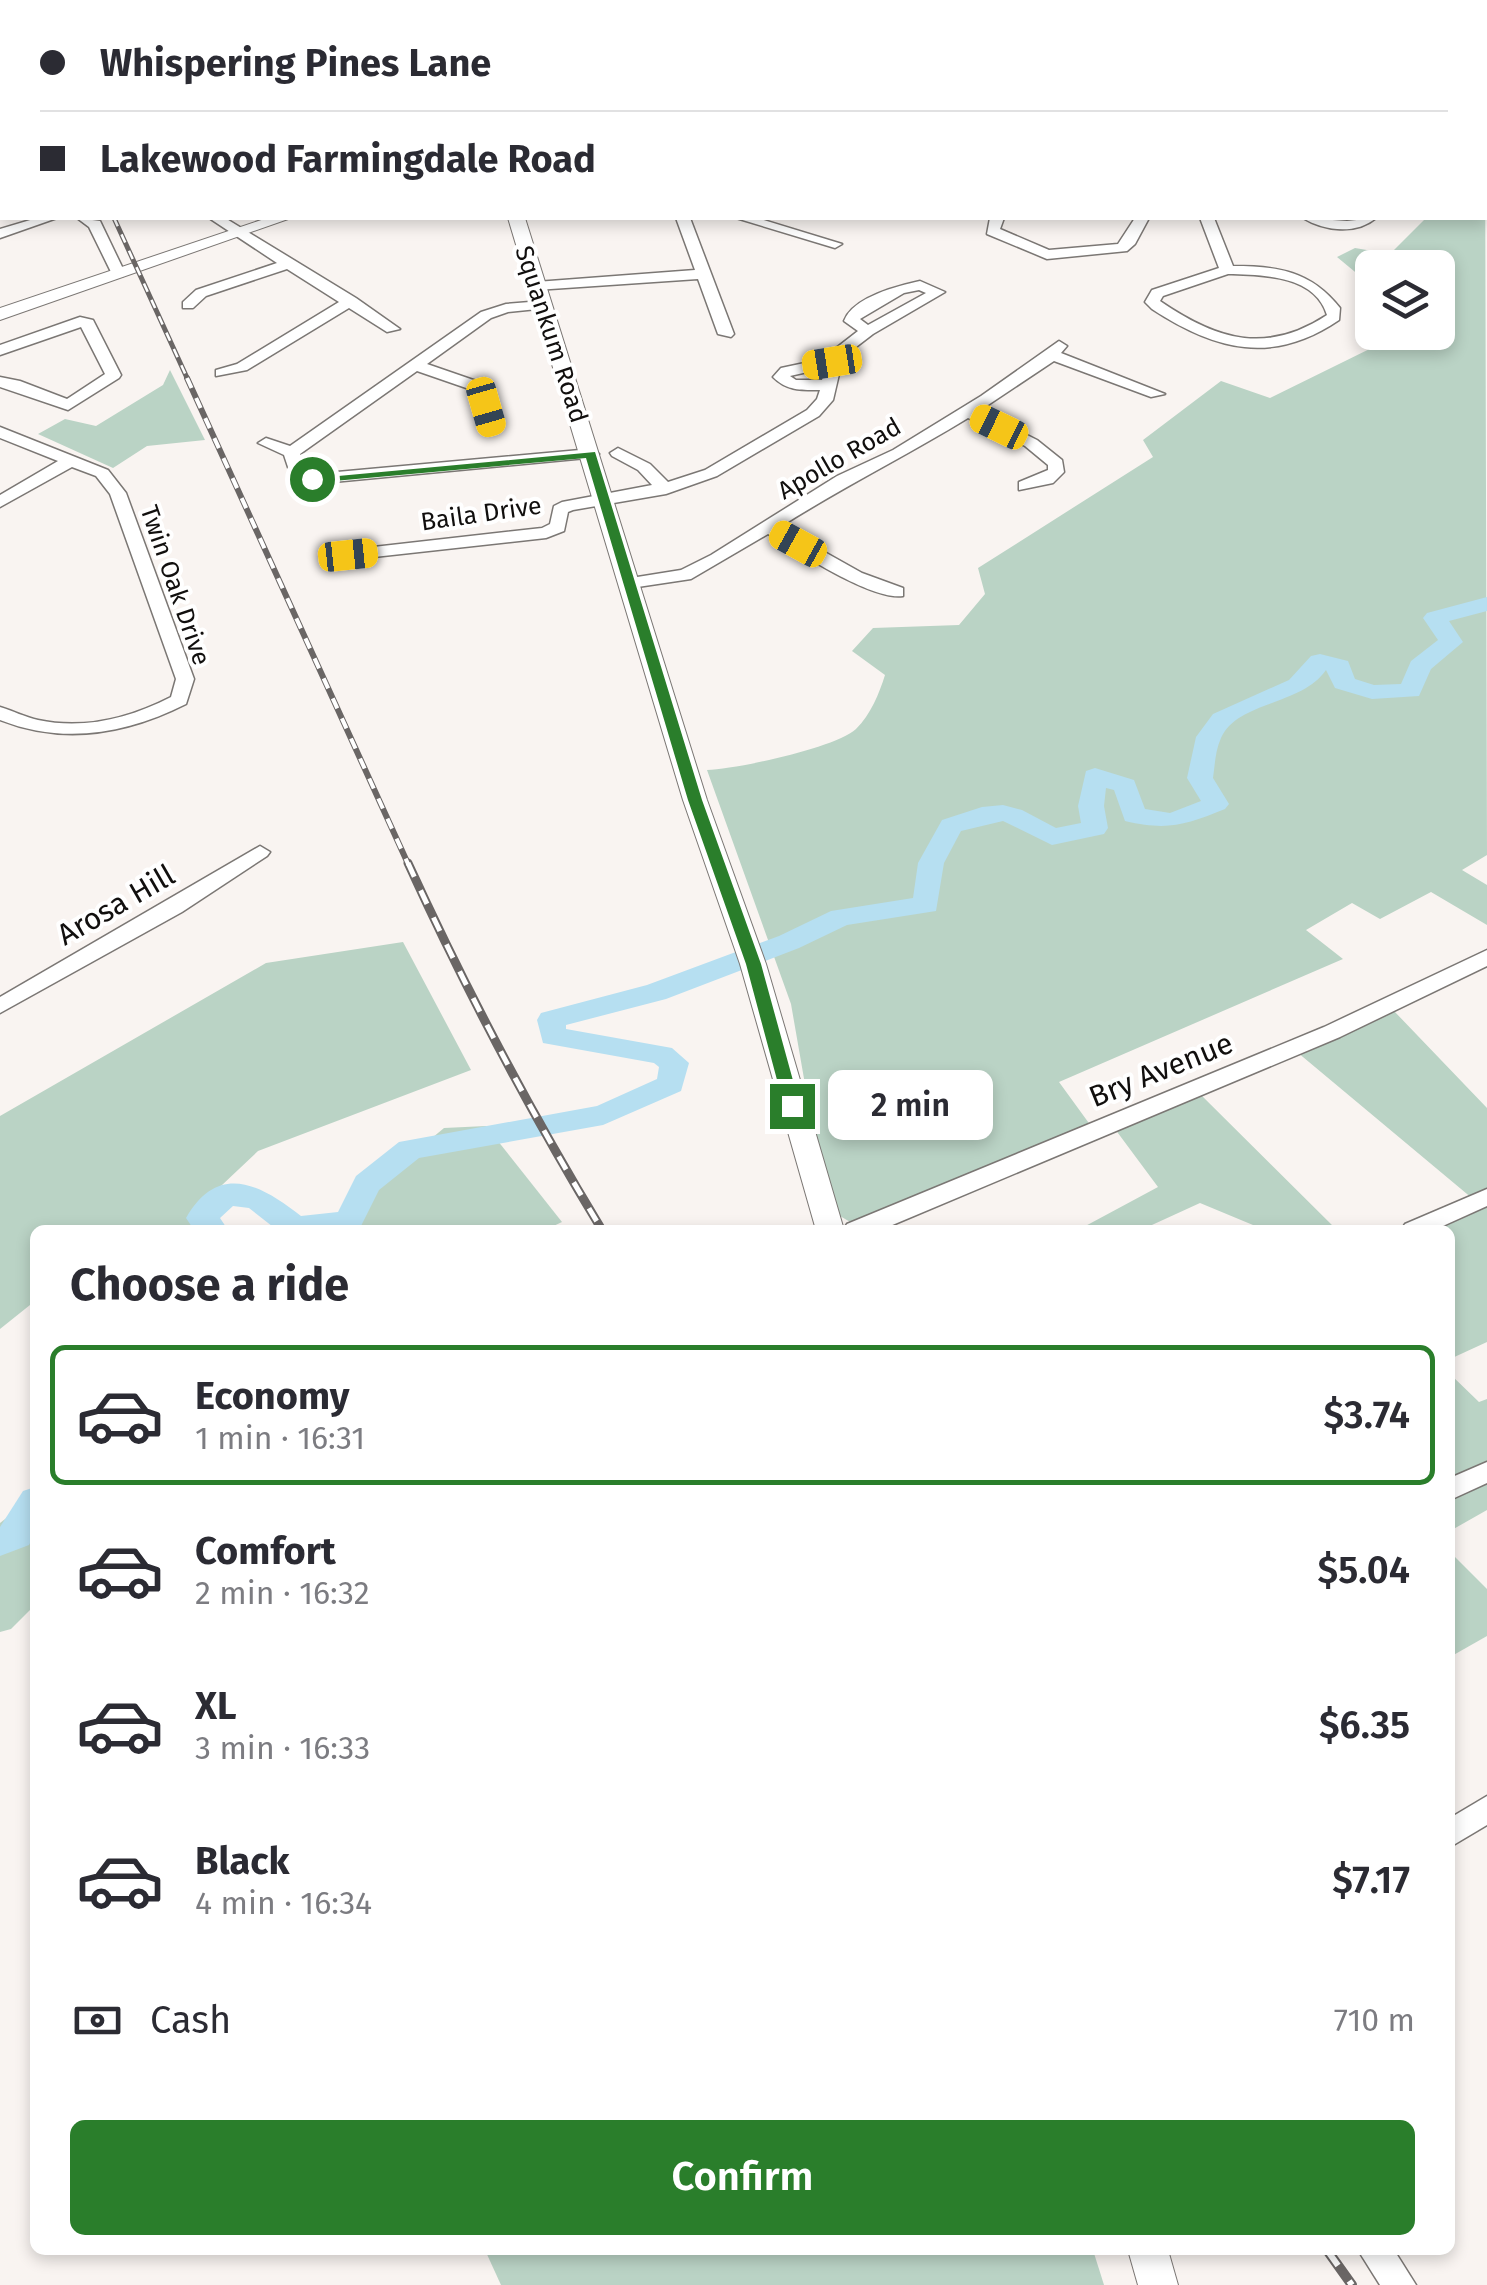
<!DOCTYPE html>
<meta charset="utf-8">
<style>
body{margin:0;font-family:"Fira Sans",sans-serif;background:#f7f7f7;color:#2b2b33;height:100vh;display:flex;flex-direction:column;font-size:38px;white-space:nowrap}
*{box-sizing:border-box;margin:0}
p{font-size:32px;color:#7c7c81}
.icon{flex:none;width:55px;height:55px;fill:none;stroke:currentColor;stroke-width:2;stroke-linecap:round;stroke-linejoin:round}
.map{position:relative;flex:1;overflow:hidden}
.side{position:absolute;left:30px;top:1225px;width:1425px;height:1030px;display:flex;flex-direction:column;background:#fff;border-radius:15px;box-shadow:0 5px 15px #0003}
.side>*{flex:none}
.top-card{position:absolute;left:0px;top:0px;width:1488px;height:220px;box-shadow:0 5px 15px #0003;display:grid;align-content:center;height:220px;padding:0 40px;background:#fff}
.tools{position:absolute;left:1355px;top:250px;display:grid;gap:20px}
.tools a{display:grid;place-items:center;width:100px;height:100px;border-radius:15px;background:#fff;box-shadow:0 5px 15px #0003;font-size:50px}
.end{position:absolute;width:45px;height:45px;margin:-22px;border:12px solid #2a7e2b;background:#fff;box-shadow:0 0 0 5px #fff}
.from{border-radius:50%}
.bubble{position:absolute;height:70px;border-radius:15px;background:#fff;box-shadow:0 5px 15px #0003;font-size:32px;font-weight:600;line-height:70px;text-align:center}
.car{position:absolute;width:30px;height:60px;margin:-30px -15px;border-radius:12px;box-shadow:0 0 8px 2px #0007;background:linear-gradient(#f5c518 24%,#345 0 40%,#f5c518 0 76%,#345 0 86%,#f5c518 0)}
.top-card b{display:flex;align-items:center;gap:35px;height:95px;font-size:38px}
.top-card b+b{border-top:2px solid #e1e1e2}
.top-card i{width:25px;height:25px;background:#2b2b33}
ul{padding:0;list-style:none}
li{display:flex;align-items:center;gap:30px;height:140px;margin:0 20px 15px;padding:0 20px;border:5px solid transparent;border-radius:15px}
li div{flex:1}
li b{display:block;font-size:38px}
li em{font-style:normal;font-weight:600}
li.selected{border-color:#2a7e2b}
li>.icon{width:90px;height:90px;stroke-width:1.5}
h2{padding:0 40px;font-size:45px;line-height:120px}
.pay{display:flex;align-items:center;gap:25px;height:110px;padding:0 40px;font-size:38px}
.pay p{margin-inline-start:auto}
.button{display:flex;gap:20px;margin-top:auto;padding:20px 40px}
.button a{flex:1;height:115px;border-radius:15px;background:#2a7e2b;color:#fff;font-size:40px;font-weight:600;line-height:115px;text-align:center}
.map>svg:first-child{display:block}
.green{fill:#bad3c5}
.lines{fill:none;stroke-linecap:round;stroke-linejoin:round}
.river{fill:#b6dff1;fill-rule:evenodd}
.minor-casing{stroke:#7b7774;stroke-width:3}
.major-casing{stroke:#7b7774;stroke-width:2}
.minor{fill:#fff;fill-rule:evenodd}
.major{fill:#fff;fill-rule:evenodd}
.rail-far3-casing{stroke:#6a6665;stroke-width:5}
.rail-far2-casing{stroke:#6a6665;stroke-width:6}
.rail-far1-casing{stroke:#6a6665;stroke-width:9}
.rail-casing{stroke:#6a6665;stroke-width:10}
.rail-far3{stroke:#fff;stroke-width:2.5;stroke-dasharray:9;stroke-linecap:butt}
.rail-far2{stroke:#fff;stroke-width:4;stroke-dasharray:11;stroke-linecap:butt}
.rail-far1{stroke:#fff;stroke-width:5;stroke-dasharray:15;stroke-linecap:butt}
.rail{stroke:#fff;stroke-width:6;stroke-dasharray:19;stroke-linecap:butt}
.route{fill:#2a7e2b}
.labels{text-anchor:middle;stroke-width:8;stroke-linejoin:round;paint-order:stroke}
.far-street-label{font-size:25px;fill:#110f0e;stroke:#fff}
.street-label{font-size:30px;fill:#110f0e;stroke:#fff}
</style>
<div class="map">
<svg width="1487" height="2285" viewBox="0 0 1487 2285">
<rect width="100%" height="100%" fill="#f9f4f1"/>
<!-- green -->
<g class="green">
<path d="M1485,124l2,731 -25,15 25,15v40l-56,-33 -51,27 -28,-16 -46,27 37,29 -284,123 32,44 -239,97 -12,-7 -26,-80 -23,-132 -84,-234c30,-1 128,-22 149,-41 15,-15 23,-35 29,-54l-33,-24 21,-23 86,-3 26,-31 -7,-26 175,-111 -10,-17 78,-59 49,17 132,-65 36,-1v-64h-66v18l-35,-29 18,-9 35,6 36,-36h59z"/>
<path d="M170,370l35,70 -58,6 -34,22 -75,-34 27,-15 31,7 67,-41z"/>
<path d="M403,942l68,128 -213,81 -54,51 -14,28h-155v71l-35,28v-213l266,-153z"/>
<path d="M1394,1011l93,97v234l-37,17v-129h-24l53,-26 -182,-152z"/>
<path d="M1196,1090l141,140h-72l-65,-27 -59,27h-63l80,-43 -46,-62z"/>
<path d="M486,1126l76,96 -17,8h-189l-4,-25 92,-77z"/>
<path d="M1450,1374l29,28 8,-3v111l-37,21z"/>
<path d="M35,1496v109l-24,24 -11,3v-109z"/>
<path d="M1450,1552l37,37v47l-37,21z"/>
<path d="M485,2250h608l11,35h-603z"/>
</g>
<g class="lines">
<!-- river -->
<g class="river">
<path d="M1487,597v14l-38,10 14,21 -32,27 -12,27 -47,3 -37,-11 -9,-18c-25,36 -89,31 -105,68 -6,13 -6,27 -8,40l16,26 -4,5c-40,16 -57,22 -100,12l-11,-31 -8,-2 -2,18 4,22 -4,6 -52,11 -49,-24 -42,10 -17,32 -8,48 -89,14 -48,23 -133,51 -100,26v4l106,19 17,15 -8,28 -78,34 -184,33 -40,32 -20,40h-82l-28,-22 -16,-2 -13,12 8,12h-34l-8,-12c33,-57 75,-33 115,-2l37,-4 18,-36 43,-34 198,-36 60,-27 2,-12 -5,-4 -111,-20 -6,-23 4,-7 106,-28 132,-49 52,-25 82,-13 5,-35 24,-43 40,-13 21,-2 19,5 34,18 25,-5 -3,-17 8,-35 9,-3 39,12 11,29 25,4 31,-12 -14,-23 9,-41 17,-23 76,-34 22,-24 9,-2 28,7 7,18 19,6 27,-1 10,-23 27,-21 -15,-22 4,-5z"/>
<path d="M35,1487v47l-6,11 -29,11v-29l23,-36z"/>
</g>
<defs>
<g id="minor">
<path d="M487,0h20l1,2h-19z"/>
<path d="M1010,0h17l1,2h-16z"/>
<path d="M1231,0h30l1,2h-29z"/>
<path d="M1400,0h18l1,2h-17z"/>
<path d="M1487,1v8l-2,1 -3,-8z"/>
<path d="M1485,23l2,1v8l-2,-1z"/>
<path d="M0,166l2,1v15h-2z"/>
<path d="M37,218h20l-57,20v-9z"/>
<path d="M77,218l23,3 25,52 -2,3h-10l-24,-49z"/>
<path d="M209,218h16l131,80 44,31 -13,3 -38,-24 -102,62 -31,6v-6l21,-6 102,-62 -52,-33 -81,27 -13,12h-10v-6l13,-12 81,-27z"/>
<path d="M676,218h14l44,116 -3,3 -13,-3 -20,-55 -162,11 -7,-4 7,-4 159,-12z"/>
<path d="M736,218h21l85,26 -7,4z"/>
<path d="M990,218h14l-4,11 49,21 69,-6 17,-26h14l-14,26 -8,7 -80,8 -60,-25z"/>
<path d="M1200,218h14l19,48c45,0 78,5 107,42l-1,12c-66,45 -123,31 -187,-11l-7,-7 7,-12 67,-22zM1228,274c35,1 87,1 99,41 -61,40 -110,25 -167,-14l3,-5z"/>
<path d="M1303,218l44,3 29,-3c-20,17 -52,13 -73,0z"/>
<path d="M920,281l25,11 -72,42 -30,23 -10,43 -14,16 -102,60 -51,18 -93,16 -5,2 -4,19 -18,7 -199,22 -9,-5 9,-5 195,-22 8,-4 4,-18 8,-4 90,-17 -14,-15 -26,-14 -2,-3 8,-5 32,16 18,18 37,-12 102,-60 10,-11 3,-9c-19,0 -33,1 -47,-13l8,-9 47,-10 3,-6 27,-21 -14,-10c9,-24 53,-35 76,-40zM919,290l7,3 -58,32 -8,-6 44,-26zM825,368l-3,12h-26l-6,-4z"/>
<path d="M542,301l7,4 -2,3 -39,4 -17,6 -64,46 58,20 15,44 -2,3 -14,-3 -12,-38 -55,-19 -117,83 4,14 11,6 276,-25 8,5 -2,3 -285,27 -22,-11 -6,-18 -26,-12 8,-5 24,8 191,-134 25,-8z"/>
<path d="M80,317l13,3 28,55 -2,3 -51,32 -68,-23v-10l20,4 47,18 38,-25 -24,-47 -81,28v-10z"/>
<path d="M1059,341l8,5 -6,7 104,41 -14,3 -97,-36 -75,50 58,29 25,20 2,12 -11,11 -34,7v-8l29,-12v-5l-23,-19 -57,-28c-62,38 -127,70 -188,109l82,46 41,15v8c-31,5 -106,-45 -135,-62l-77,45 -60,9 -9,-5 9,-5 50,-8 30,-15 126,-79 56,-26 88,-54z"/>
<path d="M0,427l108,43 18,23 68,186 -8,25c-59,30 -123,41 -186,16v-13c13,4 25,10 38,13 46,10 92,-2 133,-23l5,-18 -66,-185 -14,-18 -24,-9 -72,40v-12l58,-34 -58,-23z"/>
<path d="M260,846l10,6 -3,4 -85,56 -182,101v-16z"/>
<path d="M1487,950v16l-147,71 -450,189 -10,4h-37l4,-6 477,-197z"/>
<path d="M1487,1189v17l-53,24h-33l4,-6z"/>
<path d="M1487,1462v21l-37,17v-22z"/>
<path d="M1487,1796v29l-37,22v-29z"/>
<path d="M1358,2250h36l22,35h-36z"/>
</g>
<g id="major">
<rect x="441" y="0" width="14" height="2"/>
<path d="M267,218h24l-291,102v-12z"/>
<path d="M508,218h17l182,582 59,164 78,266h-28l-76,-266 -57,-164z"/>
<path d="M1128,2250h40l10,35h-40z"/>
</g>
</defs>
<!-- minor casing -->
<use href="#minor" class="minor-casing"/>
<!-- major casing -->
<use href="#major" class="major-casing"/>
<!-- minor -->
<use href="#minor" class="minor"/>
<!-- major -->
<use href="#major" class="major"/>
<defs>
<path id="rail-far3" d="M114,218l74,162"/>
<path id="rail-far2" d="M187,378l222,488"/>
<path id="rail-far1" d="M408,863c58,127 122,248 194,367"/>
<path id="rail" d="M1327,2250l25,35"/>
</defs>
<!-- rail-far3 casing -->
<use href="#rail-far3" class="rail-far3-casing"/>
<!-- rail-far2 casing -->
<use href="#rail-far2" class="rail-far2-casing"/>
<!-- rail-far1 casing -->
<use href="#rail-far1" class="rail-far1-casing"/>
<!-- rail casing -->
<use href="#rail" class="rail-casing"/>
<!-- rail-far3 -->
<use href="#rail-far3" class="rail-far3"/>
<!-- rail-far2 -->
<use href="#rail-far2" class="rail-far2"/>
<!-- rail-far1 -->
<use href="#rail-far1" class="rail-far1"/>
<!-- rail -->
<use href="#rail" class="rail"/>
</g>
<!-- route -->
<path class="route" d="M595,452l107,348 59,164 39,142 -3,4 -5,2 -8,-6 -38,-142 -58,-164 -102,-342 -274,25 -6,-4z"/>
<g class="labels">
<!-- far-street labels -->
<g class="far-street-label">
<text transform="translate(552 334) rotate(72)" y="9">Squankum Road</text>
<text transform="translate(839 458) rotate(-30)" y="9">Apollo Road</text>
<text transform="translate(481 513) rotate(-8)" y="9">Baila Drive</text>
<text transform="translate(176 585) rotate(71)" y="9">Twin Oak Drive</text>
</g>
<!-- street labels -->
<g class="street-label">
<text transform="translate(116 905) rotate(-30)" y="10">Arosa Hill</text>
<text transform="translate(1161 1070) rotate(-22)" y="10">Bry Avenue</text>
</g>
</g>
</svg>
<div class="tools">
<a><svg class="icon" aria-label="layers" viewBox="0 0 24 24"><path d="M12 4l9 5-9 5-9-5zM3 14l9 5 9-5"/></svg></a>
</div>
<i class="end from" style="left:312px;top:479px"></i>
<i class="end" style="left:792px;top:1106px"></i>
<div class="bubble" style="left:828px;top:1070px;width:165px">2 min</div>
<i class="car" style="left:832px;top:362px;rotate:261deg"></i>
<i class="car" style="left:486px;top:407px;rotate:164deg"></i>
<i class="car" style="left:999px;top:427px;rotate:296deg"></i>
<i class="car" style="left:798px;top:544px;rotate:299deg"></i>
<i class="car" style="left:348px;top:555px;rotate:84deg"></i>
<div class="top-card">
<b><i class="from"></i>Whispering Pines Lane</b>
<b><i></i>Lakewood Farmingdale Road</b>
</div>
<section class="side">
<h2>Choose a ride</h2>
<ul>
<li class="selected"><svg class="icon" aria-label="car" viewBox="0 0 24 24"><path d="M5 17H2v-5l4-1 3-4h7l3 4 3 1v5h-3M9 17h6M6 11h13"/><circle cx="7" cy="17" r="2"/><circle cx="17" cy="17" r="2"/></svg><div><b>Economy</b><p>1 min · 16:31</p></div><em>$3.74</em></li>
<li><svg class="icon" aria-label="car" viewBox="0 0 24 24"><path d="M5 17H2v-5l4-1 3-4h7l3 4 3 1v5h-3M9 17h6M6 11h13"/><circle cx="7" cy="17" r="2"/><circle cx="17" cy="17" r="2"/></svg><div><b>Comfort</b><p>2 min · 16:32</p></div><em>$5.04</em></li>
<li><svg class="icon" aria-label="car" viewBox="0 0 24 24"><path d="M5 17H2v-5l4-1 3-4h7l3 4 3 1v5h-3M9 17h6M6 11h13"/><circle cx="7" cy="17" r="2"/><circle cx="17" cy="17" r="2"/></svg><div><b>XL</b><p>3 min · 16:33</p></div><em>$6.35</em></li>
<li><svg class="icon" aria-label="car" viewBox="0 0 24 24"><path d="M5 17H2v-5l4-1 3-4h7l3 4 3 1v5h-3M9 17h6M6 11h13"/><circle cx="7" cy="17" r="2"/><circle cx="17" cy="17" r="2"/></svg><div><b>Black</b><p>4 min · 16:34</p></div><em>$7.17</em></li>
</ul>
<div class="pay"><svg class="icon" aria-label="cash" viewBox="0 0 24 24"><path d="M3 7h18v10H3z"/><circle cx="12" cy="12" r="2"/></svg>Cash<p>710 m</p></div>
<div class="button"><a>Confirm</a></div>
</section>
</div>
